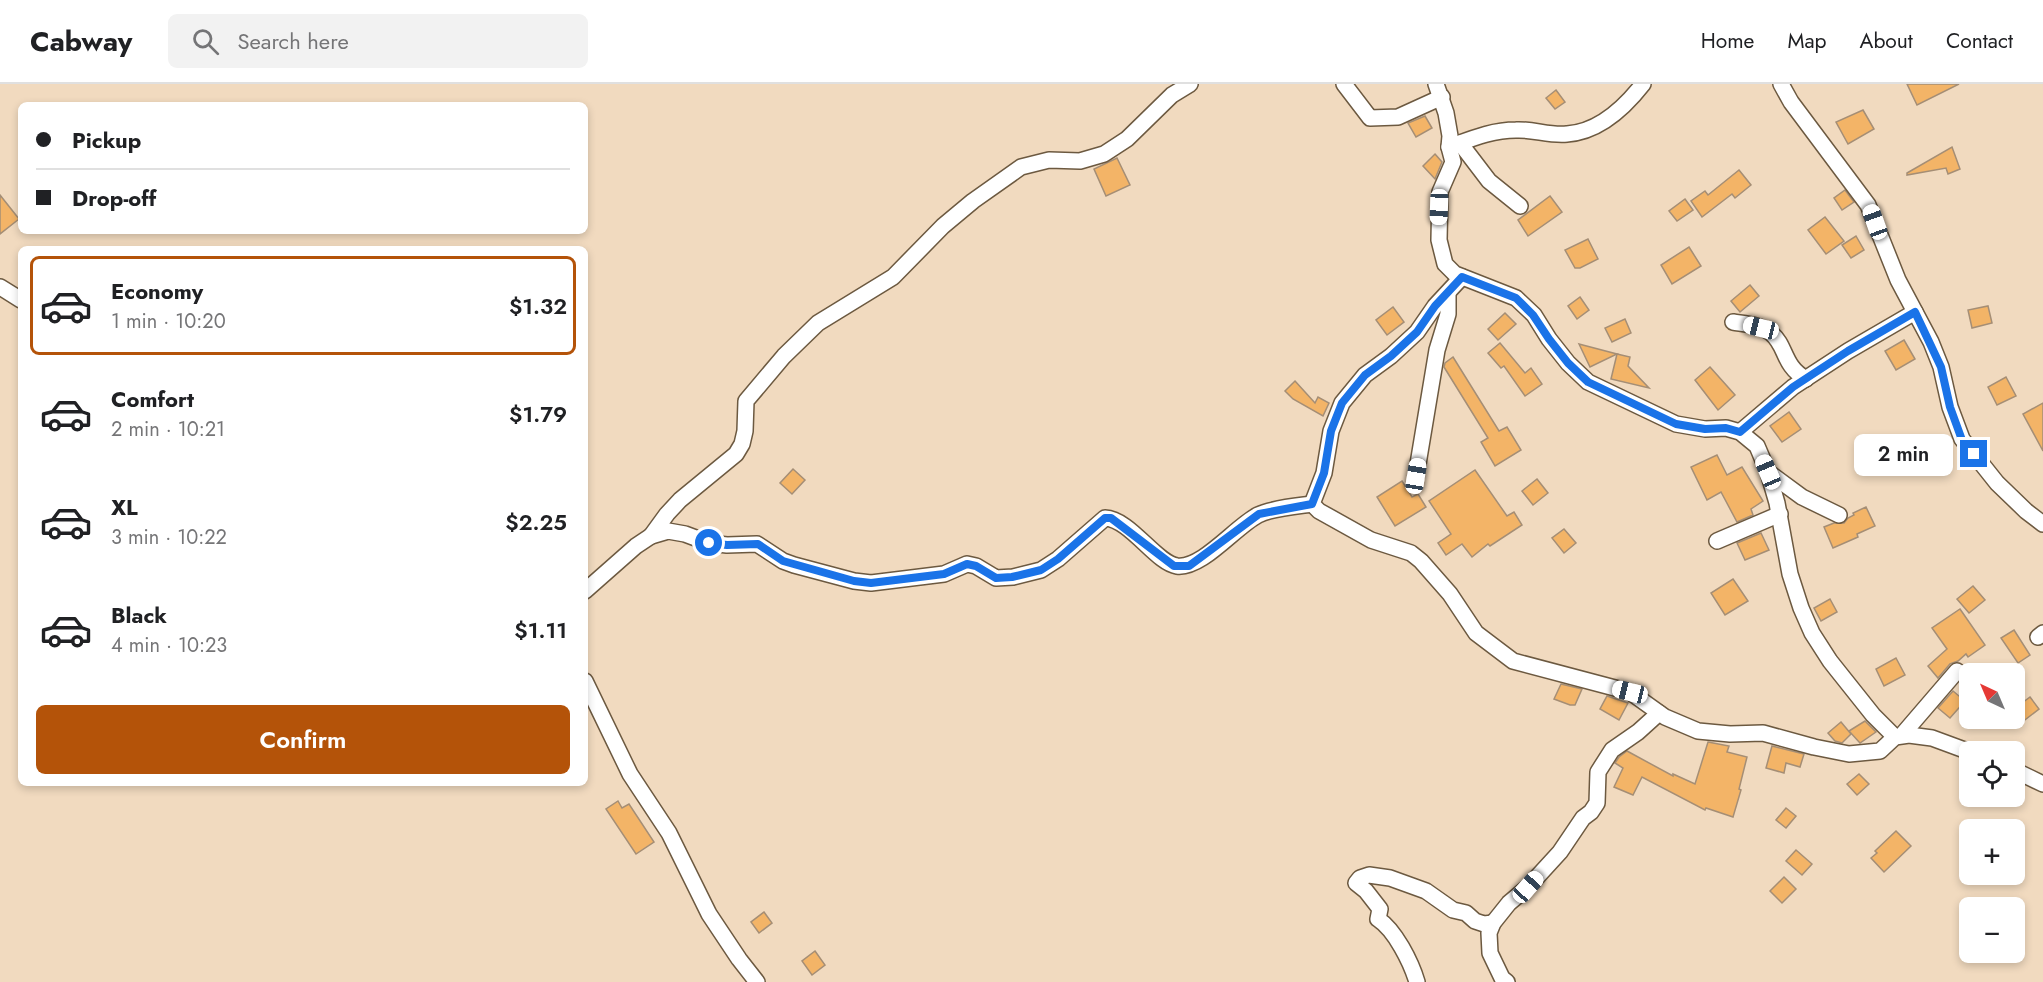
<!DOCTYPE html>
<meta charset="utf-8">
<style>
body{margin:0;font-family:Jost,sans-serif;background:#f2f2f2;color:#202124;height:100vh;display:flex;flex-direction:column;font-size:22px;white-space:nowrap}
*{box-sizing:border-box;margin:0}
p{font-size:20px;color:#757577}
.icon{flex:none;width:33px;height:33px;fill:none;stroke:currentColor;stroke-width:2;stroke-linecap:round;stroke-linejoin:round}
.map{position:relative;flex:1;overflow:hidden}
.details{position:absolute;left:18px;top:162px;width:570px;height:540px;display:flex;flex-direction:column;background:#fff;border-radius:9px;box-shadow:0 3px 9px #0003}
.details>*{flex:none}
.banner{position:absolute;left:18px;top:18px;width:570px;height:132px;border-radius:9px;box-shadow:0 3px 9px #0003;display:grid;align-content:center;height:132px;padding:0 18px;background:#fff}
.needle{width:39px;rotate:316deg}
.buttons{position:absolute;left:1959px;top:579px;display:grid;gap:12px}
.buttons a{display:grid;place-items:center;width:66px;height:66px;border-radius:9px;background:#fff;box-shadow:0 3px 9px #0003;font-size:30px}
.end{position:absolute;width:27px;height:27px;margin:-14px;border:8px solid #1a73e8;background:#fff;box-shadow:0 0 0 3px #fff}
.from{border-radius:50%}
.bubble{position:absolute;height:42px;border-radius:9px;background:#fff;box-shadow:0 3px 9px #0003;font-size:20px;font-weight:600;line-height:42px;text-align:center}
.car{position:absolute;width:18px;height:36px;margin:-18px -9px;border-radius:8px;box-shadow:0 0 4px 2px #0007;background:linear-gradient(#fff 24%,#345 0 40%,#fff 0 76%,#345 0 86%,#fff 0)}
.banner b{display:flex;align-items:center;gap:21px;height:57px;font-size:22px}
.banner b+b{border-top:2px solid #e0e0e0}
.banner i{width:15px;height:15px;background:#202124}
ul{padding:10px 0 0;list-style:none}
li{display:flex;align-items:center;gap:18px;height:99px;margin:0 12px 9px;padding:0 6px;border:3px solid transparent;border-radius:9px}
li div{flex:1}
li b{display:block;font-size:22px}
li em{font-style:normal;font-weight:600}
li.selected{border-color:#b45309}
li>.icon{width:54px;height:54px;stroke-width:1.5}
.button{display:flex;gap:12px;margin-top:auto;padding:12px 18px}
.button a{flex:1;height:69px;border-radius:9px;background:#b45309;color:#fff;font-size:24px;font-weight:600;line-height:69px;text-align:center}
header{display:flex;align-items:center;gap:36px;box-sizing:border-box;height:84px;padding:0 30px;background:#fff;border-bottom:2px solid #e0e0e0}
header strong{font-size:28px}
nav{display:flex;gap:33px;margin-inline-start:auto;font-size:21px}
.search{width:420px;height:54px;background:#f2f2f2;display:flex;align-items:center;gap:15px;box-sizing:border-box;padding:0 21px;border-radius:9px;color:#757577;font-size:22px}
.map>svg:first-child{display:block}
.building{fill:#f3b467;stroke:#a58e75;stroke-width:1.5}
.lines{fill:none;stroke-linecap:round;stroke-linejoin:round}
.street-casing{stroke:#6c5940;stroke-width:18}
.street{stroke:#fff;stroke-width:15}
.route{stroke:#1a73e8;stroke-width:8}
</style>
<header>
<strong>Cabway</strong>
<div class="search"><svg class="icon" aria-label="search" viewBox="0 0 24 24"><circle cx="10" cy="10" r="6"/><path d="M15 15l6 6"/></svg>Search here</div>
<nav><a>Home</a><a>Map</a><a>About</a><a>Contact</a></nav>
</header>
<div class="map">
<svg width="2043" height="898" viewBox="0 0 2043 898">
<rect width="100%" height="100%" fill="#f1dabf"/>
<!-- building -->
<g class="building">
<path d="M1907,0h52l-42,21z"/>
<path d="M1556,6l9,12 -10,7 -9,-11z"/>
<path d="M1863,26l11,19 -26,15 -12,-22z"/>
<path d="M1425,32l7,12 -16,9 -8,-14z"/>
<path d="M1952,63l8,22 -12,5 -2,-6 -39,7v-2z"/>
<path d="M1435,70l7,8 -7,17 -12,-13z"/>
<path d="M1117,74l13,27 -24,11 -12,-27z"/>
<path d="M1739,86l12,15 -16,13 -3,-4 -30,23 -11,-16 14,-10 3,4z"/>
<path d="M1845,106l9,12 -12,8 -8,-12z"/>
<path d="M0,111l19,24 -19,15z"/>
<path d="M1550,112l12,16 -34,24 -10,-16z"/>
<path d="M1685,115l8,11 -16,11 -8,-10z"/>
<path d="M1825,133l19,24 -18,13 -18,-24z"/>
<path d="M1856,152l8,14 -13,8 -9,-13z"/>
<path d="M1588,155l10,20 -18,9h-5l-10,-18z"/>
<path d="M1689,163l12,19 -29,18 -11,-19z"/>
<path d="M1750,201l9,11 -19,16 -9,-11z"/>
<path d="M1580,213l9,13 -12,9 -9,-13z"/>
<path d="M1988,222l4,17 -20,5 -4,-18z"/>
<path d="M1393,223l11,15 -17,13 -11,-15z"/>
<path d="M1505,229l11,11 -18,16 -10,-11z"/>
<path d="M1625,235l6,14 -19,9 -7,-14z"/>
<path d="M1904,256l11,19 -19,11 -11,-19z"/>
<path d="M1500,259l25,30 6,-5 11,16 -17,12 -21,-30 -3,2 -13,-15z"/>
<path d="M1579,260l38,10 -27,13z"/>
<path d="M1617,270l13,3 -2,9 21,22 -38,-9z"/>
<path d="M1453,273l46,74 8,-4 14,23 -26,16 -14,-24 7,-4 -44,-71 1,-4z"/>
<path d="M1710,283l25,28 -17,15 -23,-30z"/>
<path d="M2006,293l10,19 -19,9 -9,-18z"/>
<path d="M1295,297l20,22 3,-6 11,6 -6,13 -30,-17 -8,-8z"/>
<path d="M2043,319v48l-20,-37z"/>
<path d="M1789,328l12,17 -19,13 -12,-16z"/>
<path d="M1717,371l10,20 15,-8 21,34 -12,8 2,6 -16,7 -16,-30 -14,8 -16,-33z"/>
<path d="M793,385l12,11 -13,14 -12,-11z"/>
<path d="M1475,386l32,46 7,-4 8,13 -32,21 -2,-2 -16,13 -10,-13 -16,11 -8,-12 13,-9 -22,-33z"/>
<path d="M1537,395l11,14 -15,12 -11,-14z"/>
<path d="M1402,397l10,16 6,-3 8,13 -31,19 -18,-29z"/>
<path d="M1866,423l9,19 -18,8 1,3 -25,11 -9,-21 10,-4h10l4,-5 6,-3 -1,-2z"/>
<path d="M1564,445l12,14 -12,10 -12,-15z"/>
<path d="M1761,449l8,17 -24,10 -8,-17z"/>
<path d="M1733,495l15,22 -23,14 -14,-22z"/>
<path d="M1973,502l12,14 -16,13 -12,-14z"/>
<path d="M1830,515l7,13 -16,9 -7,-13z"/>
<path d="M1960,525l25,36 -17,12 -2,-3 -8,7 -8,3 -12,14 -10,-12 19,-17 -15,-21z"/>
<path d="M2014,546l16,25 -12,8 -17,-25z"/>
<path d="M1896,574l9,17 -21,11 -8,-17z"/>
<path d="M1561,600l21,5 -7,16h-5l-16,-6z"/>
<path d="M1953,607l12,10 -15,17 -12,-10z"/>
<path d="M1607,612l21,7 -9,17 -19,-11z"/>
<path d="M2030,613l9,12 -18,14 -7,-9v-5z"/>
<path d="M1865,637l11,11 -16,11 -11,-12z"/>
<path d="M1841,638l10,12 -9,9 -7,-2 -7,-8z"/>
<path d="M1708,658l21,4 -2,6 20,5 -8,32 2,1 -8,27 -27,-9 -1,2 -63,-33 -9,18 -19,-8 9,-19 -8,-5 4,-6 8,-6 46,25v-2l22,10z"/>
<path d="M1772,662l32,8 -4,13 -14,-4 -2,10 -18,-5z"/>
<path d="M1859,690l10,10 -12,11 -10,-11z"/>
<path d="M618,717l4,7 7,-4 25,38 -18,12 -30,-45z"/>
<path d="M1786,724l10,8 -10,12 -10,-8z"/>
<path d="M1896,747l15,15 -27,26 -13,-14 6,-5 -2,-2z"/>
<path d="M1796,766l16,14 -10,11 -16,-14z"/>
<path d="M1784,793l12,12 -14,14 -12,-12z"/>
<path d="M764,828l8,11 -13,10 -8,-11z"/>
<path d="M815,867l10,14 -13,10 -10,-14z"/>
</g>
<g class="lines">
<defs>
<g id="street">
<path d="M1344,0l26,34 28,-1 44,-20"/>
<path d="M1436,0l10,29 4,23 -1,11 4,15 -13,30 -1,48 6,24 10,10 61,24 18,17 15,24 19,24 20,19 88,42 29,5 21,-1 14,4 17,14 11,26 9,31 13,71 11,34 11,25 18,28 43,54 22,22"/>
<path d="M1781,0l10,18 77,103 30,75 33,62 10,25 9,40 12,32 35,44 29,28 17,13"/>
<path d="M1460,59l29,38 31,25"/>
<path d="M1449,63c22,-8 43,-17 67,-17 17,-1 34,6 51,4 32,-2 58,-27 76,-50"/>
<path d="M1462,193l-27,29 -18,26 -26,24 -26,19 -23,28 -11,28 -7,42 -12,31 7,7 52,29 40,13 10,8 29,33 26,39 37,28 117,31 35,25 33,14 32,3 33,-1 51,14 35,7 31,-3 15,-14 14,-2 23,3 38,14"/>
<path d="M0,203l21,13"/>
<path d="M1733,238c12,2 29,3 38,11 16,13 11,32 35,46"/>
<path d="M1740,348l53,-45 55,-36 67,-39"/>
<path d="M1768,388l34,25 37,18"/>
<path d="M1416,392l21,-126 11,-36v-20"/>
<path d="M651,452l16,-22 13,-14 56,-46 6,-10 3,-13 1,-30 38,-45 34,-33 75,-46 50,-51 30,-25 48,-34 28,-7 31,1 24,-7 23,-15 45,-44 18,-11"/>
<path d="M1717,457l63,-27"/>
<path d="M585,507l51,-45 15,-10 17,-5 17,3 24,9 18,2 30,-1 26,17 11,4 60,16 17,2 73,-9 23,-10 9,2 20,12 17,-1 28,-7 17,-11 47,-41c25,1 51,45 72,48 25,3 58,-39 81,-51 14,-7 39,-9 54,-11"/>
<path d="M2038,553l5,-4"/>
<path d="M585,597l45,93 39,59 40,81 30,45 18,23"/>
<path d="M1902,651l55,-64"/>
<path d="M2014,686l29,14"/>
<path d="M1417,898c-6,-20 -22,-52 -39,-63l2,-10 -14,-18 -10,-8 4,-5 9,-3 21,3 36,13 27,19 13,3 9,8 9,3 9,-1"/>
<path d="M1507,898l-5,-4 -12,-25 -1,-20 4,-10 16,-20 19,-16 32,-35 23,-34 8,-6 6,-9 1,-31 14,-22 26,-18 21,-19"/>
</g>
</defs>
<!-- street casing -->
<use href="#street" class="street-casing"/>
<!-- street -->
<use href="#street" class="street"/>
</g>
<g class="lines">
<!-- route -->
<path class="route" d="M709,459l18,2 31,-1 25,17 71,20 17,2 73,-9 23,-10 9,2 20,12 16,-1 29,-7 17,-11 47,-41h6l63,48h15l70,-52 53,-10 12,-31 7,-42 11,-28 23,-28 26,-19 26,-24 18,-26 27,-29 54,21 17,17 16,24 19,24 20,19 88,42 29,5 21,-1 14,4 53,-45 55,-36 67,-39 26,55 9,40 12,33 12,14"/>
</g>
</svg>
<div class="buttons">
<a><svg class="needle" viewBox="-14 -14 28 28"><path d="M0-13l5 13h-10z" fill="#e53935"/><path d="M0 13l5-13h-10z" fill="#757577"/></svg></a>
<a><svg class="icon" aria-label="locate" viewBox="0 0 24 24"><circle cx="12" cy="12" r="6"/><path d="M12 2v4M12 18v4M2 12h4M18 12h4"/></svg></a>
<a>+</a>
<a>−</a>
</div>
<i class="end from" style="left:709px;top:459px"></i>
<i class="end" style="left:1974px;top:370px"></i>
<div class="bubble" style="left:1854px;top:350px;width:99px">2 min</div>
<i class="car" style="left:1439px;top:123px;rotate:182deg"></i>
<i class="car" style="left:1875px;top:138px;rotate:340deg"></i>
<i class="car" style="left:1761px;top:244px;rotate:284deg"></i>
<i class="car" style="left:1768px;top:388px;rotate:337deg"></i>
<i class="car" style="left:1416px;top:392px;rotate:9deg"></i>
<i class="car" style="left:1630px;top:608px;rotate:284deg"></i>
<i class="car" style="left:1528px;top:803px;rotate:42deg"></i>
<div class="banner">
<b><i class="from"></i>Pickup</b>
<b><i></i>Drop-off</b>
</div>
<section class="details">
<ul>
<li class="selected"><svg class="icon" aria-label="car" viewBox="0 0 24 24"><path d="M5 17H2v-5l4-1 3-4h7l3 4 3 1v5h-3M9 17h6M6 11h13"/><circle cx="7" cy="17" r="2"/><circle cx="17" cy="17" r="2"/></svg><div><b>Economy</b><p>1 min · 10:20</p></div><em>$1.32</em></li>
<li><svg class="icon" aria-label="car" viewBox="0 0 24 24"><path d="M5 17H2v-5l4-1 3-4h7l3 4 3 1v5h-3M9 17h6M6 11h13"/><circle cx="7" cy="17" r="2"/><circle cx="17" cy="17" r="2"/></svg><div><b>Comfort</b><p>2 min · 10:21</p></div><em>$1.79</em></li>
<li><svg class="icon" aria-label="car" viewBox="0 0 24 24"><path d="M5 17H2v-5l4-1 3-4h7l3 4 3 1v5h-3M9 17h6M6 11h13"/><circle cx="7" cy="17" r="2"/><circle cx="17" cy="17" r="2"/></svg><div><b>XL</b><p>3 min · 10:22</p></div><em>$2.25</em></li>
<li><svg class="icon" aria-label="car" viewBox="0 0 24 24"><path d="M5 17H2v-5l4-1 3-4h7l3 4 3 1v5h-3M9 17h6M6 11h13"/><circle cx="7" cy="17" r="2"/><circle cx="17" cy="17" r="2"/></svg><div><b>Black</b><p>4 min · 10:23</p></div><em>$1.11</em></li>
</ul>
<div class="button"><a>Confirm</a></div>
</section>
</div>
